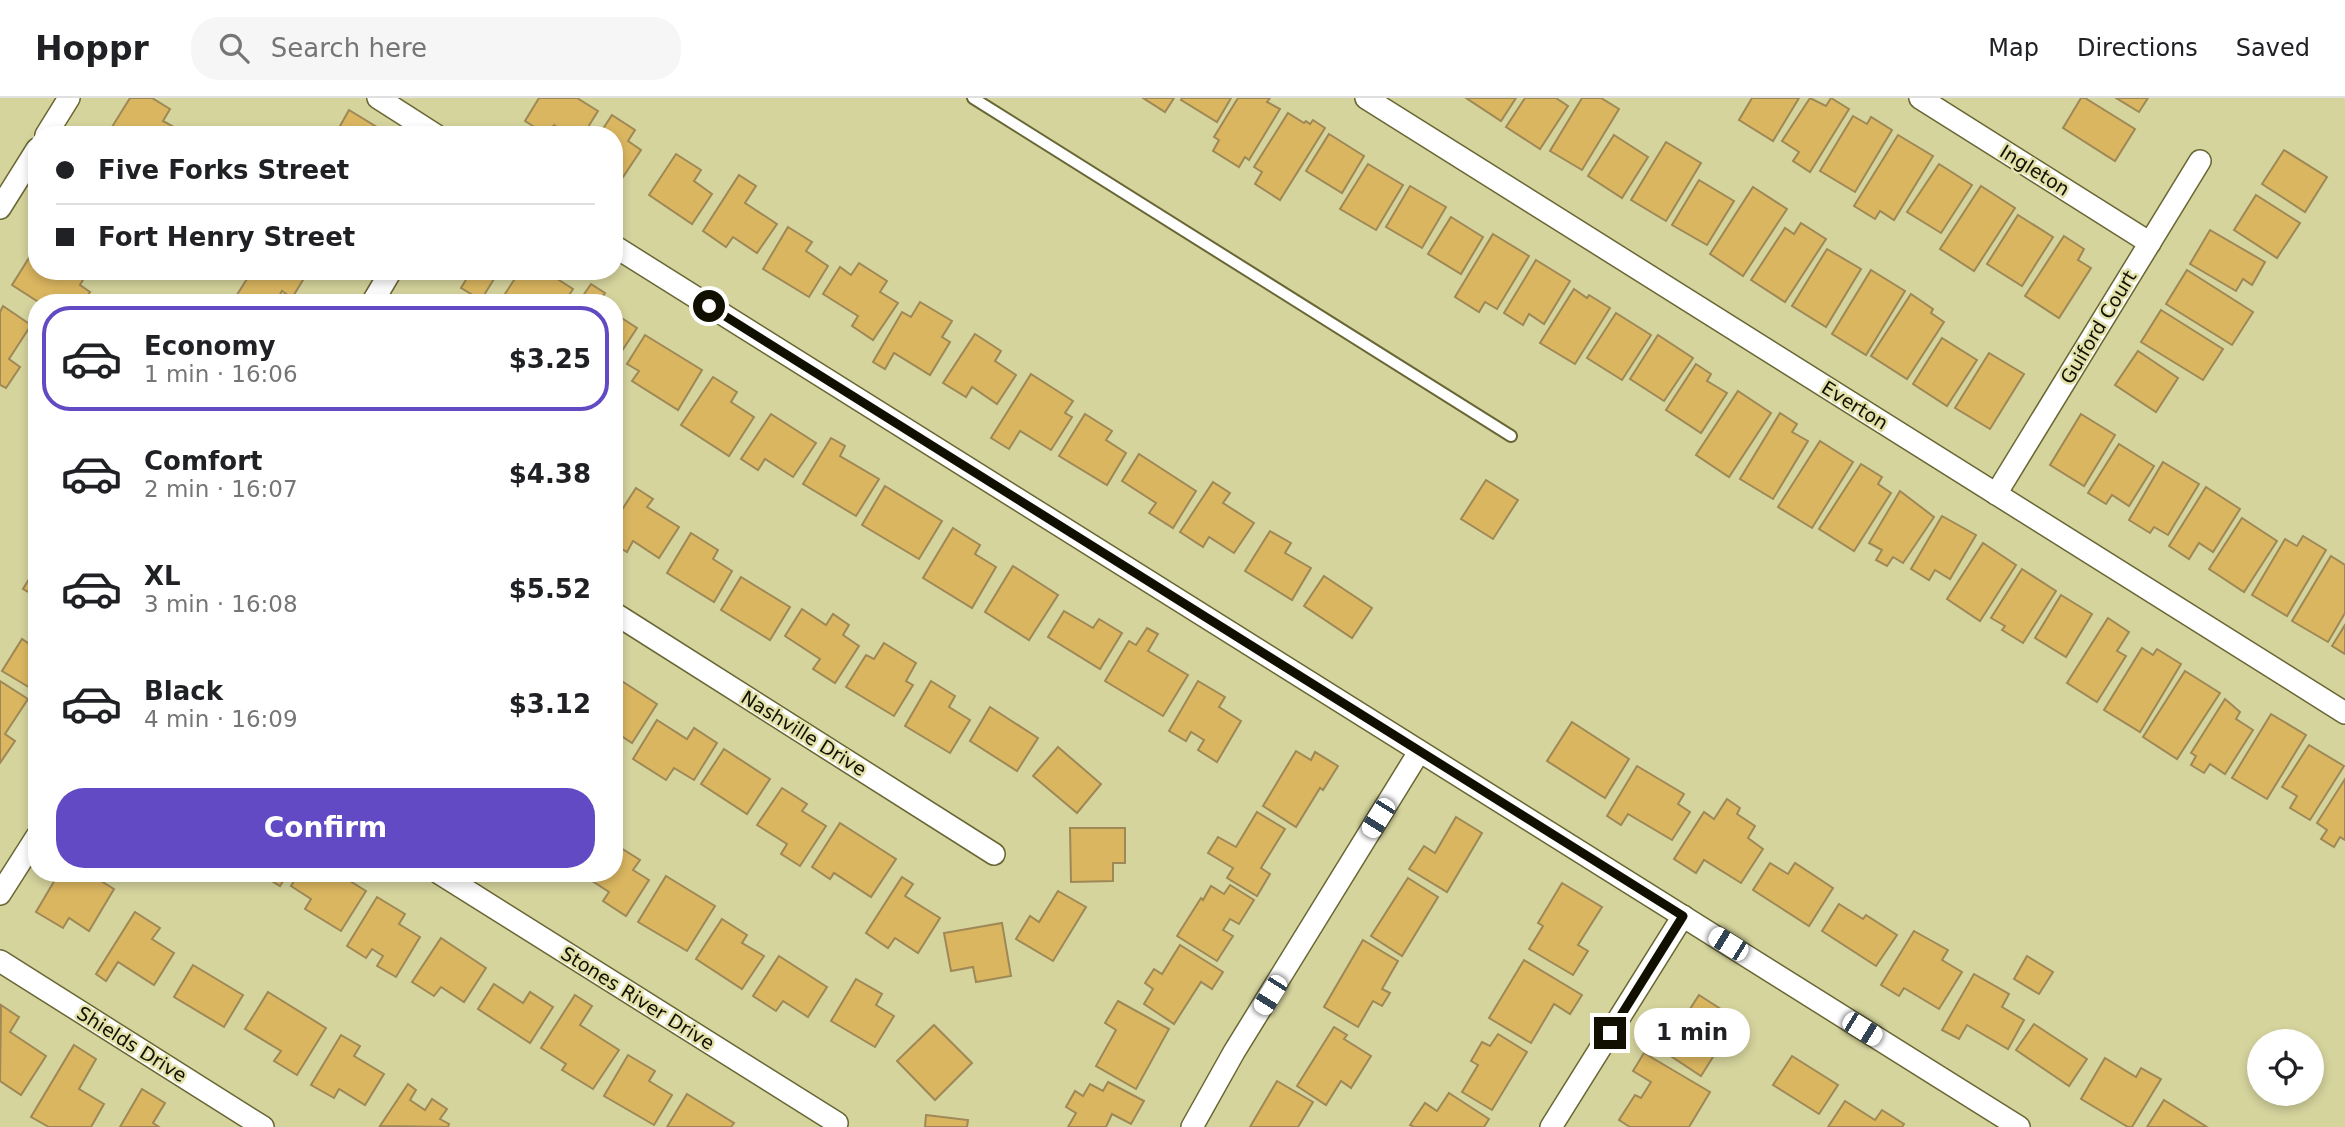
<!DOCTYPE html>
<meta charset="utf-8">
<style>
body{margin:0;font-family:"DejaVu Sans",sans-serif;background:#f6f6f6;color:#202124;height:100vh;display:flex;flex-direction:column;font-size:26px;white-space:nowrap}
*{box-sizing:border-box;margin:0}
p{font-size:23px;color:#757577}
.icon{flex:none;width:38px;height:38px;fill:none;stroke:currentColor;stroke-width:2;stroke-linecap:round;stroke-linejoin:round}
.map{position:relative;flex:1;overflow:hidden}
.details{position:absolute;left:28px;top:196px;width:595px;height:588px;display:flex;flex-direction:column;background:#fff;border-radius:28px;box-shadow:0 4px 10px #0003}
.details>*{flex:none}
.banner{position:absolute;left:28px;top:28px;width:595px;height:154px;border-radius:28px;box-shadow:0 4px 10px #0003;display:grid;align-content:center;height:154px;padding:0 28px;background:#fff}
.buttons{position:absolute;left:2247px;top:931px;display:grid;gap:14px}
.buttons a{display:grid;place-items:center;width:77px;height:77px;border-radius:50%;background:#fff;box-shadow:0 4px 10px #0003;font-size:35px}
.end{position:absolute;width:32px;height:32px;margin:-16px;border:9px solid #111000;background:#fff;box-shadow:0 0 0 4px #fff}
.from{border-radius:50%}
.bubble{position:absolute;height:49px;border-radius:24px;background:#fff;box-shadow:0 4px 10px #0003;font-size:23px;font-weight:700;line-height:49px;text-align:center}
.car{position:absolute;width:21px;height:42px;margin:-21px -10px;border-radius:9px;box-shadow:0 0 5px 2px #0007;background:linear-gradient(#fff 24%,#345 0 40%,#fff 0 76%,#345 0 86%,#fff 0)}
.banner b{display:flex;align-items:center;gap:24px;height:66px;font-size:26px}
.banner b+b{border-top:2px solid #e0e0e0}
.banner i{width:18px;height:18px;background:#202124}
ul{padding:12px 0 0;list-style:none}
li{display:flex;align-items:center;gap:21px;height:105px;margin:0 14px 10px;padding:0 14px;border:4px solid transparent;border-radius:28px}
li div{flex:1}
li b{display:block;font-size:26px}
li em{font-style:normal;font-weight:700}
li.selected{border-color:#614ac3}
li>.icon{width:63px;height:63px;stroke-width:1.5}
.cta{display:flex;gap:14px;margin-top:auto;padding:14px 28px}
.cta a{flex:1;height:80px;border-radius:28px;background:#614ac3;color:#fff;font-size:28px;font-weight:700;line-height:80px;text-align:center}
header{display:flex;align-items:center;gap:42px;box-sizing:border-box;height:98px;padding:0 35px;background:#fff;border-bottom:2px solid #e0e0e0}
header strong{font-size:33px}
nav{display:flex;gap:38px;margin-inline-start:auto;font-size:24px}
.search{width:490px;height:63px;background:#f6f6f6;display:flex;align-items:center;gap:18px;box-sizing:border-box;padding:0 24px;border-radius:28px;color:#757577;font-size:26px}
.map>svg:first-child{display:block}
.building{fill:#dab660;stroke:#9e8856;stroke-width:2}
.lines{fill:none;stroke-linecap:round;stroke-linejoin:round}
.lane-casing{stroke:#686633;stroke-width:14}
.street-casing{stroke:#686633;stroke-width:24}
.lane{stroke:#fff;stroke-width:10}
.street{stroke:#fff;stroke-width:21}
.route{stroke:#111000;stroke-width:9}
.labels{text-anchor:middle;stroke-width:5;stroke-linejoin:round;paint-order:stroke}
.street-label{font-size:19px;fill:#111000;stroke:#e2e1a9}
</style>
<header>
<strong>Hoppr</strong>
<div class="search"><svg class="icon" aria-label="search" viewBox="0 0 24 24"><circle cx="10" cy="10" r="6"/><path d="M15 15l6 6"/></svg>Search here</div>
<nav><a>Map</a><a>Directions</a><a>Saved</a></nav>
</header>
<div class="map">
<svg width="2345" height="1029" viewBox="0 0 2345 1029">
<rect width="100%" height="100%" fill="#d5d49d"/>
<!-- building -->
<g class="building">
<path d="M130,0h22l18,11 -7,12 11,6 -5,8h-62z"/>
<path d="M539,0h38l21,13 -15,24h-13l-16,-10 -7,10 -22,-14z"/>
<path d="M1143,0h31l-9,14z"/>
<path d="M1182,0h49l-14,24 -36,-22z"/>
<path d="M1238,0h32l-3,4 13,7 -31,51 -4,-3 -6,10 -26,-16 6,-11 -5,-3z"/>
<path d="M1466,0h50l-15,23z"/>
<path d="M1525,0h31l12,8 -28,43 -34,-22z"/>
<path d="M1582,0h19l18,11 -37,61 -32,-19z"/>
<path d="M1752,0h47l-26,43 -34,-21z"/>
<path d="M1810,0l16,8 5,-8 18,11 -39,63 -17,-11 6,-9 -17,-11z"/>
<path d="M2081,0h4l50,31 -20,32 -52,-33z"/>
<path d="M2116,0h32l-9,14z"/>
<path d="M349,12l41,25h-55z"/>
<path d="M1288,15l16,10 2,-2 4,3 3,-4 12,8 -45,72 -25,-16 7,-12 -8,-5z"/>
<path d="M612,17l23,15 -7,11 13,9 -18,27 -9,-6v-36h-15z"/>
<path d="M1853,18l14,8 4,-7 21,13 -37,62 -35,-21z"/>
<path d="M1329,36l35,22 -22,37 -36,-22z"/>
<path d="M1614,37l34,22 -26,41 -34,-22z"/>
<path d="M1898,37l35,21 -39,64 -14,-9 -5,8 -21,-13z"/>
<path d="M1666,44l35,21 -35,58 -35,-21z"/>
<path d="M2284,52l43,27 -22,35 -43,-28z"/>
<path d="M676,56l25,16 -7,11 18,13 -20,30 -43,-29z"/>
<path d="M1368,66l35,21 -27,45 -36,-21z"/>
<path d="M1939,66l33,21 -31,48 -34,-21z"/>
<path d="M739,77l17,11 -11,17 32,21 -20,29 -24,-16 -7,10 -23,-16z"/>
<path d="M1699,82l35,21 -27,44 -35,-20z"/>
<path d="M1410,88l36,21 -24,41 -36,-21z"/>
<path d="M1981,88l34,22 -41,63 -34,-22z"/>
<path d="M1753,89l34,22 -44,67 -33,-22z"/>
<path d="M2256,97l44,28 -23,35 -43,-28z"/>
<path d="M2018,117l35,22 -31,49 -35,-22z"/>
<path d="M1451,119l32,20 -22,37 -33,-20z"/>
<path d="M1801,125l25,16 -41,63 -34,-22 34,-52 9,6z"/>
<path d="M788,129l24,15 -6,9 22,15 -19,31 -46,-28z"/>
<path d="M2210,132l55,32 -13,23 -9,-6 -7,12 -46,-27z"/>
<path d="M1493,136l36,22 -32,53 -12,-7 -6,10 -24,-15z"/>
<path d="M2064,138l20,13 -6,11 13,8 -32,50 -34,-22z"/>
<path d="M37,147v26h51l-8,14 10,7 -7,11h-43l-28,-18z"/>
<path d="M1827,151l34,20 -35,58 -34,-21z"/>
<path d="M1536,162l34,21 -26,43 -15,-10 -6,11 -19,-12z"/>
<path d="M859,165l28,18 -7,11 18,11 -25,37 -21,-14 6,-10 -35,-22 17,-27 11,8z"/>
<path d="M1871,172l34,21 -39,64 -34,-21z"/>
<path d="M2187,172l66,42 -21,33 -66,-41z"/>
<path d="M252,173h48l6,4 -14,23 -10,-7 -7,12h-32l-8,-5z"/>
<path d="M456,173h43l-18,29 -20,-12 6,-10z"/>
<path d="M520,173h25l28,18 -9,14h-65z"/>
<path d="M591,186l14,9 -6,10h-21z"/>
<path d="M1574,191l13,9 2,-3 21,13 -35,56 -35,-21z"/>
<path d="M1911,196l22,15 -2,4 13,9 -37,57 -36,-23z"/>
<path d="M920,204l32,19 -10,16 8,5 -20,33 -36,-22 -9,16 -12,-7 29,-50 9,5z"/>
<path d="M3,208l28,19 -22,34 11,8 -14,21 -6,-3v-73z"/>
<path d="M2161,212l62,39 -20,31 -62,-38z"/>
<path d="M614,215l23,15 -23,35z"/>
<path d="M1616,215l35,22 -29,45 -35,-22z"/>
<path d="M975,236l26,17 -6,10 21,14 -19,29 -25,-17 -6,10 -23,-14z"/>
<path d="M645,237l57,35 -24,40 -46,-29 7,-10 -12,-7z"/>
<path d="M1658,237l35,23 -29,43 -34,-22z"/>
<path d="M1942,240l35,22 -30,46 -34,-22z"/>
<path d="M2138,253l40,27 -22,34 -41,-27z"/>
<path d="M1989,255l35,21 -34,55 -35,-21z"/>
<path d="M1696,266l15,10 -4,7 20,12 -26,40 -35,-23z"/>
<path d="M1031,276l42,27 -8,12 7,4 -21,33 -31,-19 -11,18 -18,-11z"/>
<path d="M713,279l24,15 -6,10 23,15 -25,39 -48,-31z"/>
<path d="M1738,293l33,22 -42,64 -33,-22z"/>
<path d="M1780,315l17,11 -5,8 16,9 -35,58 -33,-20z"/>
<path d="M771,316l45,29 -23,34 -28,-18 -7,11 -17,-11z"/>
<path d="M1085,316l27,17 -6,9 20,13 -19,32 -48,-29z"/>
<path d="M2081,316l34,21 -31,51 -34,-21z"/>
<path d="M831,340l14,8 -5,10 39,23 -23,37 -53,-32z"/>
<path d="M1820,343l33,21 -41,66 -34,-21z"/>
<path d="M2119,346l35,22 -25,40 -17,-11 -6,9 -18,-11z"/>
<path d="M1139,356l57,37 -23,37 -24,-15 7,-10 -34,-22z"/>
<path d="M2163,364l36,22 -31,51 -14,-8 -4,6 -21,-13z"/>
<path d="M1861,366l21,13 -4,7 13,9 -37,58 -35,-22z"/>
<path d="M1486,382l32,20 -25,39 -32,-20z"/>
<path d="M1213,384l17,11 -7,10 31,20 -20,30 -25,-16 -6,10 -23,-15z"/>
<path d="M885,388l57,35 -23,38 -57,-34z"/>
<path d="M2206,389l34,22 -27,43 -14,-9 -10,16 -20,-13z"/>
<path d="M636,390l17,11 -6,8 32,20 -20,31 -26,-17 -6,11 -13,-8v-22z"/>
<path d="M1900,393l34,26 -31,46 -10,-6 -6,9 -11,-6 6,-10 -13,-7z"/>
<path d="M1942,418l34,19 -26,44 -15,-9 -6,10 -18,-11z"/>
<path d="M2242,420l35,23 -33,51 -35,-23z"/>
<path d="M953,430l27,17 -5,9 21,13 -24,41 -49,-30z"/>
<path d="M1270,433l21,12 -6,10 26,15 -19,32 -47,-29z"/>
<path d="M691,435l27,17 -5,9 19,12 -18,31 -47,-29z"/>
<path d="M2303,438l23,14 -39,66 -35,-21 33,-56 12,7z"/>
<path d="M1983,445l33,22 -36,56 -33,-22z"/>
<path d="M2331,458l14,9v48l-17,29 -36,-21z"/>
<path d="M37,468v31l-14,-8z"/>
<path d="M1013,468l45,29 -29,45 -44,-28z"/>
<path d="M2022,471l34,22 -33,52 -21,-13 3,-4 -14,-8z"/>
<path d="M1324,478l48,32 -20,30 -48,-32z"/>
<path d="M741,479l49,30 -20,33 -49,-30z"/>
<path d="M2061,497l31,19 -26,43 -31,-19z"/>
<path d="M802,511l24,16 7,-11 16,11 -6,10 16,11 -24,37 -22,-14 7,-10 -35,-23z"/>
<path d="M1064,513l29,17 6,-9 23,14 -22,36 -52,-32z"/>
<path d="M2108,520l21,14 -12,19 9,5 -29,46 -30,-19z"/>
<path d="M2345,527v29l-13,-8z"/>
<path d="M1147,530l11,6 -10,17 40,24 -25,41 -58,-35 24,-40 7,4z"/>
<path d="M37,538v56l-35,-21 20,-32 9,6z"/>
<path d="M884,545l32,20 -10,18 7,4 -19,31 -48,-29 20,-32 8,4z"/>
<path d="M2142,550l11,7 4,-6 24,15 -41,68 -36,-22z"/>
<path d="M2185,573l35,22 -43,66 -34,-22z"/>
<path d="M614,578l43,28 -25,39 -18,-12 3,-10 -3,-2z"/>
<path d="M0,583l28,18 -23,35 10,7 -15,22z"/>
<path d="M931,583l24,15 -6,11 21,13 -20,33 -45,-27z"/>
<path d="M1198,583l27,16 -6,10 22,14 -24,41 -19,-12 6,-10 -13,-8 -5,9 -17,-10z"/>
<path d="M2225,601l15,13 -4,7 17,11 -28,44 -15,-10 -6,9 -13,-8 5,-9 -5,-3z"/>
<path d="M990,609l48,31 -21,33 -47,-30z"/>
<path d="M2271,616l35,21 -39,64 -35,-21z"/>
<path d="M657,622l30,19 7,-11 23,15 -23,37 -20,-12 -8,12 -33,-21z"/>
<path d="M1572,624l57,37 -24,39 -58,-37z"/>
<path d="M2309,647l35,21 -34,54 -20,-12 7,-12 -15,-9z"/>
<path d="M1058,649l43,37 -24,29 -44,-37z"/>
<path d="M724,651l46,30 -23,35 -46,-30z"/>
<path d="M1296,653l15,9 4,-8 23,14 -15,24 -3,-2 -24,39 -33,-21z"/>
<path d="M1637,668l47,28 -6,10 12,8 -18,28 -44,-26 -7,11 -14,-9z"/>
<path d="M2345,681v61l-5,-3 -6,10 -13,-8 6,-9 -10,-7z"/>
<path d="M782,690l25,16 -5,7 24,15 -26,40 -19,-12 6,-10 -30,-19z"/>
<path d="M1727,701l13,9 -3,6 18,12 -7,12 15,11 -22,34 -37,-23 -8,13 -22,-14 30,-47 10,7z"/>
<path d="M1257,714l28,17 -24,39 9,6 -13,22 -30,-18 6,-10 -25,-15 10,-16 18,10z"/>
<path d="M1456,719l26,16 -35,59 -38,-23 15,-23 11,7z"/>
<path d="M840,725l56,36 -25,38 -37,-24 -4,6 -18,-12z"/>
<path d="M1070,730h55v35h-12v18l-42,1z"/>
<path d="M621,750l19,12 -7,10 16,10 -23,36 -23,-15 6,-9 -29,-19h34v-15z"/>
<path d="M1770,765l18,11 7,-11 38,25 -24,38 -56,-36z"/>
<path d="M59,775h29l26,16 -25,42 -20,-13 -6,10 -27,-16z"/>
<path d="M259,775h29l-8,13z"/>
<path d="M299,775h38l29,18 -25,40 -36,-22 6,-10 -20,-13z"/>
<path d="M666,778l49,30 -28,45 -49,-29z"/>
<path d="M902,779l11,7 -8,12 35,22 -22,35 -23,-15 -7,10 -22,-15z"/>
<path d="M1408,780l30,19 -36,59 -31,-20z"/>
<path d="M1562,785l40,24 -24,38 10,6 -15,24 -44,-26 14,-23 -5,-3z"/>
<path d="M1230,787l24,15 -15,24 -9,-5 -7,11 10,6 -16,25 -40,-25 24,-38 2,2 8,-14 13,8z"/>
<path d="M1058,793l28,16 -33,54 -37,-22 14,-23 9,6z"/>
<path d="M377,799l28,17 -6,10 21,13 -24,40 -19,-11 6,-10 -11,-7 -6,9 -19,-12z"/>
<path d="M1839,806l24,15 3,-4 31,20 -21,31 -54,-35z"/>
<path d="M135,814l25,16 -8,11 22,14 -20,32 -36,-23 -12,19 -10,-7z"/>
<path d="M722,821l25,16 -5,8 22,13 -22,33 -46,-30z"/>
<path d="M1002,825l9,53 -35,6 -3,-15 -22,4 -7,-38z"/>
<path d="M1914,833l34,19 -6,10 20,12 -23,37 -35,-21 -5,8 -18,-11z"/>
<path d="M441,840l45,30 -22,34 -23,-15 -7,9 -22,-14z"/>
<path d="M1363,842l35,21 -16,28 8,4 -8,13 -9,-5 -15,26 -34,-20z"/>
<path d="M1180,847l43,27 -11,17 -11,-7 -27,42 -30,-20 9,-15 -8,-6 9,-14 8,5z"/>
<path d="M779,858l48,31 -19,30 -25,-16 -7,10 -23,-15z"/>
<path d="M2027,858l26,16 -14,22 -25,-15z"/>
<path d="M1524,862l58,35 -12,19 -16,-10 -23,39 -42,-25z"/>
<path d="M193,867l50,30 -19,32 -50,-30z"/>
<path d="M1974,876l35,20 -7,13 22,13 -16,29 -41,-24 -8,14 -17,-9z"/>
<path d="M856,881l26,15 -6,11 18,11 -19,31 -44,-26z"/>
<path d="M494,886l29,19 7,-11 23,15 -23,36 -52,-34z"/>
<path d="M268,894l58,36 -29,47 -23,-14 7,-10 -36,-22z"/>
<path d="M575,897l17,11 -12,19 39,25 -26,39 -31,-19 4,-6 -25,-16z"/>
<path d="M1699,897l28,18 -11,17 10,6 -25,40 -38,-25z"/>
<path d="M1118,903l51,28 -33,60 -40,-23 20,-36 -11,-7z"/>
<path d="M1,907l18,12 -9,15 36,24 -25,39 -21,-14z"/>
<path d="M2034,926l53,35 -18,27 -53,-36z"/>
<path d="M934,927l38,38 -37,37 -38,-39z"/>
<path d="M1334,929l13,8 -3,4 27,17 -20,32 -10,-7 -15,24 -29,-19z"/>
<path d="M1498,936l29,18 -35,58 -30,-18 16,-27 -7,-4 11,-19 8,4z"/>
<path d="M341,937l19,11 -6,10 30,18 -19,31 -26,-16 -5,9 -23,-13z"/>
<path d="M74,947l22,14 -17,30 25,15 -13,23h-42l-18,-10z"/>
<path d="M1644,955l66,39 -21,35h-59l-11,-7 16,-25 6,3 10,-16 -18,-11z"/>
<path d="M628,957l27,16 -6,10 23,14 -18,30 -50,-29z"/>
<path d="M1792,958l46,29 -19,29 -46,-29z"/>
<path d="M2105,960l31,19 5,-9 20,11 -29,48h-4l-47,-28z"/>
<path d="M1277,983l36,21 -15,25h-48z"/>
<path d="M1108,984l36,19 -13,23 -19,-10 -6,13h-38l8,-14 -10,-6 9,-16 8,5 7,-12 13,7z"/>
<path d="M408,986l8,6 -6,10 15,10 7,-11 15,10 -7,10 9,5 -1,3 -68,-1z"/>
<path d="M142,991l23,14 -12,20 6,4h-39z"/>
<path d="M1449,995l40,26 -5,8h-70l-4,-2 15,-22 12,8z"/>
<path d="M687,996l47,29 -3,4h-64z"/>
<path d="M2164,1002l43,27h-60z"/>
<path d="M1845,1003l30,19 7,-10 22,14 -2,3h-74z"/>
<path d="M926,1017l42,5 -1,7h-42z"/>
</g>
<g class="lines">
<defs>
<path id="lane" d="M973,0l538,338"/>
<g id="street">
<path d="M378,0l58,37"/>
<path d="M1366,0l979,615"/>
<path d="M1920,0l230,145"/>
<path d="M46,37l23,-37"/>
<path d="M0,110l37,-59"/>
<path d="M614,148l1405,881"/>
<path d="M372,205l19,-32"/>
<path d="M1996,396l204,-333"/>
<path d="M614,515l380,241"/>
<path d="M439,775l398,250"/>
<path d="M0,796l37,-58"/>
<path d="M0,863l263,166"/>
<path d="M1192,1029l42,-75 185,-300"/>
<path d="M1551,1029l132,-211"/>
</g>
</defs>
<!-- lane casing -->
<use href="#lane" class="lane-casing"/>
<!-- street casing -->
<use href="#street" class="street-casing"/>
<!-- lane -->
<use href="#lane" class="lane"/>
<!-- street -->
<use href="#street" class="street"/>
</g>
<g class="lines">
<!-- route -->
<path class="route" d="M709,208l974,610 -73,117"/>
</g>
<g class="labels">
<!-- street labels -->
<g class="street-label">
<text transform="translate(2035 72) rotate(32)" y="7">Ingleton</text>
<text transform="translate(2098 229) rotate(-59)" y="7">Guiford Court</text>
<text transform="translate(1855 307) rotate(32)" y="7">Everton</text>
<text transform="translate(804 635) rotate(32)" y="7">Nashville Drive</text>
<text transform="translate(638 900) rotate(32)" y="7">Stones River Drive</text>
<text transform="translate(132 946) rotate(32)" y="7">Shields Drive</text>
</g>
</g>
</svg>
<div class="buttons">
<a><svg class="icon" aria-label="locate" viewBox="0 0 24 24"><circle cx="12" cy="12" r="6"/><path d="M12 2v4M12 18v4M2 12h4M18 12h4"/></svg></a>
</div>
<i class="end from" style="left:709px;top:208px"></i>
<i class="end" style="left:1610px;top:935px"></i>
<div class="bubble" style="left:1634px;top:910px;width:116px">1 min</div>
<i class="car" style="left:1378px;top:720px;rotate:212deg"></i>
<i class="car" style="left:1728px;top:846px;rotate:302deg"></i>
<i class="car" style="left:1270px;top:897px;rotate:212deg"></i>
<i class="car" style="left:1862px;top:931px;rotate:122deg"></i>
<div class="banner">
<b><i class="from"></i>Five Forks Street</b>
<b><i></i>Fort Henry Street</b>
</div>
<section class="details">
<ul>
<li class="selected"><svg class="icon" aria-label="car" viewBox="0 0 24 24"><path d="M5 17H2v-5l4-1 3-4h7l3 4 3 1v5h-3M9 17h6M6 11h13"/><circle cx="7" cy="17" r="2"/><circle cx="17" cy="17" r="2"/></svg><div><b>Economy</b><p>1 min · 16:06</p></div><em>$3.25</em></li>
<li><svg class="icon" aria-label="car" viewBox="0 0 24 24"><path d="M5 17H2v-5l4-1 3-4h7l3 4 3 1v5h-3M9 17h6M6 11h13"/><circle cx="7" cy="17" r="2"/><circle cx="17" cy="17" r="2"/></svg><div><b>Comfort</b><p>2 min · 16:07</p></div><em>$4.38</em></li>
<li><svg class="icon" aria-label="car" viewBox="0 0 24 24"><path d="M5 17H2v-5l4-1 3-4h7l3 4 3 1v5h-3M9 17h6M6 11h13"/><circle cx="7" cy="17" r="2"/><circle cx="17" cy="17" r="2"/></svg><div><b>XL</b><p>3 min · 16:08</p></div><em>$5.52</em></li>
<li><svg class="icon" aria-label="car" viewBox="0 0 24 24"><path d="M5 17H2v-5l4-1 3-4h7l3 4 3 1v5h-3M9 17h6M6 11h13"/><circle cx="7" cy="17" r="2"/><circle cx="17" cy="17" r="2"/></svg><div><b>Black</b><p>4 min · 16:09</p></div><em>$3.12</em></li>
</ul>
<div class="cta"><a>Confirm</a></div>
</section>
</div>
